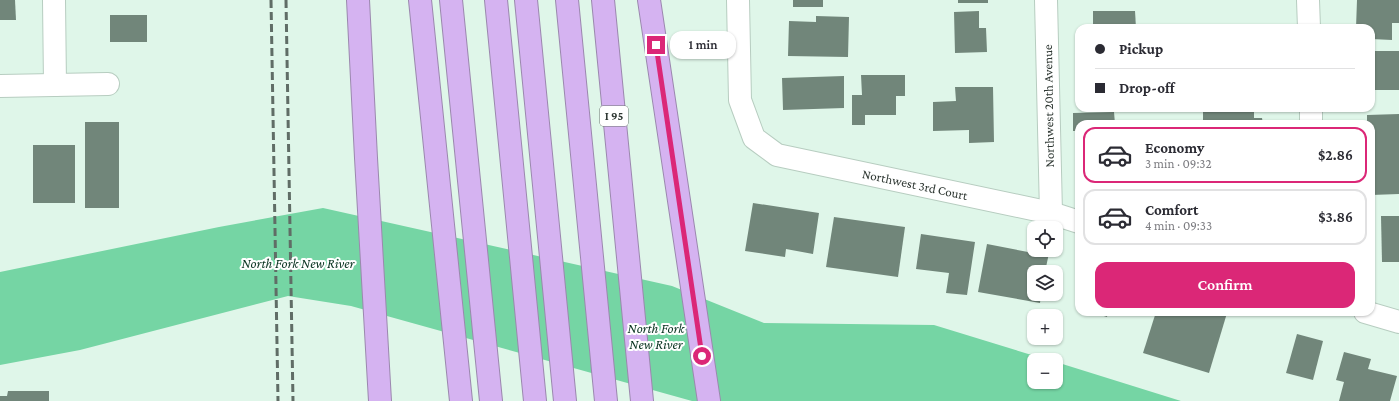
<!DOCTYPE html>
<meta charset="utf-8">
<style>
body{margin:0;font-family:"Crimson Pro",serif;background:#f7f7f7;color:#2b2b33;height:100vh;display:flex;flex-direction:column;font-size:15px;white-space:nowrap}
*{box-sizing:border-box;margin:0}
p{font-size:13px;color:#7c7c81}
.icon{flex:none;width:22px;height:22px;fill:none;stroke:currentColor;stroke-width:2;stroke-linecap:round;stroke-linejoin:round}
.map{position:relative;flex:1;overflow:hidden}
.details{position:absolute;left:1075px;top:120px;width:300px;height:196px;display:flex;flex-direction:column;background:#fff;border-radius:12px;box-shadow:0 1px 3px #0004}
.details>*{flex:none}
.banner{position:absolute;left:1075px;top:24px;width:300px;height:88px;border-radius:12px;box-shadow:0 1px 3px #0004;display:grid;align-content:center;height:88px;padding:0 20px;background:#fff}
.controls{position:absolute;left:1027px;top:221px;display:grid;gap:8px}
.controls a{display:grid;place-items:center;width:36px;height:36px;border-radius:8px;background:#fff;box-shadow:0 1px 3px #0004;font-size:20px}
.end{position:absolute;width:18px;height:18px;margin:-9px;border:5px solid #db2777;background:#fff;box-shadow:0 0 0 2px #fff}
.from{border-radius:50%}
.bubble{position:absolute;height:28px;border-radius:12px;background:#fff;box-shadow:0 1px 3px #0004;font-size:13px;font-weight:600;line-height:28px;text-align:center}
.banner b{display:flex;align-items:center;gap:14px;height:38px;font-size:15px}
.banner b+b{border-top:1px solid #e1e1e2}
.banner i{width:10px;height:10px;background:#2b2b33}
ul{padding:7px 0 0;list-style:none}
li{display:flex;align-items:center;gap:12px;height:56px;margin:0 8px 6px;padding:0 12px;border:2px solid #e1e1e2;border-radius:12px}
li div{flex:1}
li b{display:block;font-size:15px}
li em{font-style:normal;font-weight:600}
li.on{border-color:#db2777}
li>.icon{width:36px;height:36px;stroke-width:1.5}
.button{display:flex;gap:8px;margin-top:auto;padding:8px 20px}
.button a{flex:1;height:46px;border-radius:12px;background:#db2777;color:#fff;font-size:16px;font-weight:600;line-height:46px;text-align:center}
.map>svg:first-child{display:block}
.water{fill:#75d5a4}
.building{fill:#71867a}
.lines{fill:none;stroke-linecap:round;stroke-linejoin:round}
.minor-casing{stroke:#b7cdc0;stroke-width:24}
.highway-casing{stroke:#9b88ae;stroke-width:24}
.minor{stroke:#fff;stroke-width:22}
.highway{stroke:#d5b3f1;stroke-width:22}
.rail{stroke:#606d66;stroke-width:3;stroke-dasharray:8 4;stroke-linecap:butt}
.route{stroke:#db2777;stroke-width:5}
.labels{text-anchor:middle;stroke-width:4;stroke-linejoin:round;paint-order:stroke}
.shield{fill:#fff;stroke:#6d7470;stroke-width:1}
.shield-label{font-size:12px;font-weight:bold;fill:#2f3833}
.street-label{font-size:13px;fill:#2f3833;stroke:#fff}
.water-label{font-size:14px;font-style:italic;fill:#083320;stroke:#fff}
</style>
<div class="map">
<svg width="1399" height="401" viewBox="0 0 1399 401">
<rect width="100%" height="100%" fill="#dff6e9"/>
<!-- water -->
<path class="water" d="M323,208l349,78 92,37 170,2 114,35h-14v22h22v-20l125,39h-489l-341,-95 -63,-10 -208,54 -80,15v-93l219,-45z"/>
<!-- building -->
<g class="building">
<path d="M0,0h15l1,20h-16z"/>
<rect x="793" y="0" width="30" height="7"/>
<rect x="958" y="0" width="30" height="3"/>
<path d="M1357,0h42v23h-7v17l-21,-1v-11h-15z"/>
<path d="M979,11v17h7l1,24 -32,1 -1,-41z"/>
<path d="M1093,11h42l1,17h-43z"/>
<rect x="110" y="15" width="37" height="27"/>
<path d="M816,16l33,1 -1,40 -60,-1 1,-35 27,1z"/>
<rect x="1371" y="51" width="28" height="39"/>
<path d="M861,75h44v21h-9v19h-31v10h-13v-30h10z"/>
<path d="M844,76v32l-61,2 -1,-32z"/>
<path d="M955,87h38l1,55 -25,1v-13l-36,1v-29l23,-1z"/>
<path d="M1203,108h51v10h8l1,6h-60z"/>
<path d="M1114,112l1,12h-36v7h-6v-18z"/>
<path d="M1399,114v80l-28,1v-71h-4v-9z"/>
<rect x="85" y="122" width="34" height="86"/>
<rect x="33" y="145" width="42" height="58"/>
<path d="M753,203l66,10 -6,41 -27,-5 -1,8 -40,-6z"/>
<path d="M1381,216h18v46h-17z"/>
<path d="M834,217l71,10 -7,50 -72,-10z"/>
<path d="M921,234l54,8 -8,53 -21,-2 3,-20 -33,-4z"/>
<path d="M987,244l41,8v-3l21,4 -4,19h-11v22h7l-1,9 -62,-11z"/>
<path d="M1091,312h17l-1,5z"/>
<path d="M1118,312h13l-1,4z"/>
<path d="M1156,312l71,1 -18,60 -66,-20z"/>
<path d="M1297,334l26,7 -10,39 -27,-7z"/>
<path d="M1344,352l27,7 -3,10 29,7 -7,25h-51l5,-19 -8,-2z"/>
<path d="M8,391h41v10h-49v-5h7z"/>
</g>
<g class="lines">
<defs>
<g id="minor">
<path d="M54,0l1,85"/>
<path d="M738,0l2,100 14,38 23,17 274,58 28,9"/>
<path d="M1046,0l5,213"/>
<path d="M1308,0l1,28"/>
<path d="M0,86l108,-2"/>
<path d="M1311,108v16"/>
<path d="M1365,312l34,10"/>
</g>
<g id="highway">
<path d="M358,0l8,158 14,243"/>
<path d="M420,0l41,401"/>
<path d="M451,0l40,401"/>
<path d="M496,0l39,401"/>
<path d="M526,0l39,401"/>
<path d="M567,0l39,401"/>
<path d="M603,0l39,401"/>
<path d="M649,0l60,401"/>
</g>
</defs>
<!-- minor casing -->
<use href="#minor" class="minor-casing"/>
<!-- highway casing -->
<use href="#highway" class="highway-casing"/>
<!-- minor -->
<use href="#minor" class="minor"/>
<!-- highway -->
<use href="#highway" class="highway"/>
<!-- rail -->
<g class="rail">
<path d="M271,0l7,401"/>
<path d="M286,0l7,401"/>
</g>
</g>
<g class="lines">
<!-- route -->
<path class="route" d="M656,45l46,311"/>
</g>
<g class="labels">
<!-- shield labels -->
<rect class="shield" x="600" y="106" width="28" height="20" rx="3"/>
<g class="shield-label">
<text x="614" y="120">I 95</text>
</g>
<!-- street labels -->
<g class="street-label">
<text transform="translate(1048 106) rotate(-91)" y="5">Northwest 20th Avenue</text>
<text transform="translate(915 184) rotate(12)" y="5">Northwest 3rd Court</text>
</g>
<!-- water labels -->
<g class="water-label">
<text x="298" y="268">North Fork New River</text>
<text x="656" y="333">North Fork<tspan x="656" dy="16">New River</tspan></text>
</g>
</g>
</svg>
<div class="controls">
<a><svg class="icon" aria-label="locate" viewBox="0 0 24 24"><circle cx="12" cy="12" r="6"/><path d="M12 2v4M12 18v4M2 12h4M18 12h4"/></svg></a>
<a><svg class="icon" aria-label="layers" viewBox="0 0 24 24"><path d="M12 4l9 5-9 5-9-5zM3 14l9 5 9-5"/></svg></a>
<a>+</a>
<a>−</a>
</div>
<i class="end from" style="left:702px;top:356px"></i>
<i class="end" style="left:656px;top:45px"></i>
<div class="bubble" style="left:670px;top:31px;width:66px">1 min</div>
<div class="banner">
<b><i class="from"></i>Pickup</b>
<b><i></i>Drop-off</b>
</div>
<section class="details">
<ul>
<li class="on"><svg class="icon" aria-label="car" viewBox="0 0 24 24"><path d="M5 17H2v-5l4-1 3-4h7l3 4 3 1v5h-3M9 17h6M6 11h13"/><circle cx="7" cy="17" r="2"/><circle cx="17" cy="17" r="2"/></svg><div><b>Economy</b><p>3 min · 09:32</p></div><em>$2.86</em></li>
<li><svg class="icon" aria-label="car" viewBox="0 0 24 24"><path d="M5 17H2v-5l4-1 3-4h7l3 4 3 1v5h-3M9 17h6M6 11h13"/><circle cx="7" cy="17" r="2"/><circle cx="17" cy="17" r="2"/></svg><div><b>Comfort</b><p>4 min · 09:33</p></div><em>$3.86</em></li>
</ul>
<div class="button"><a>Confirm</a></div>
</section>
</div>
